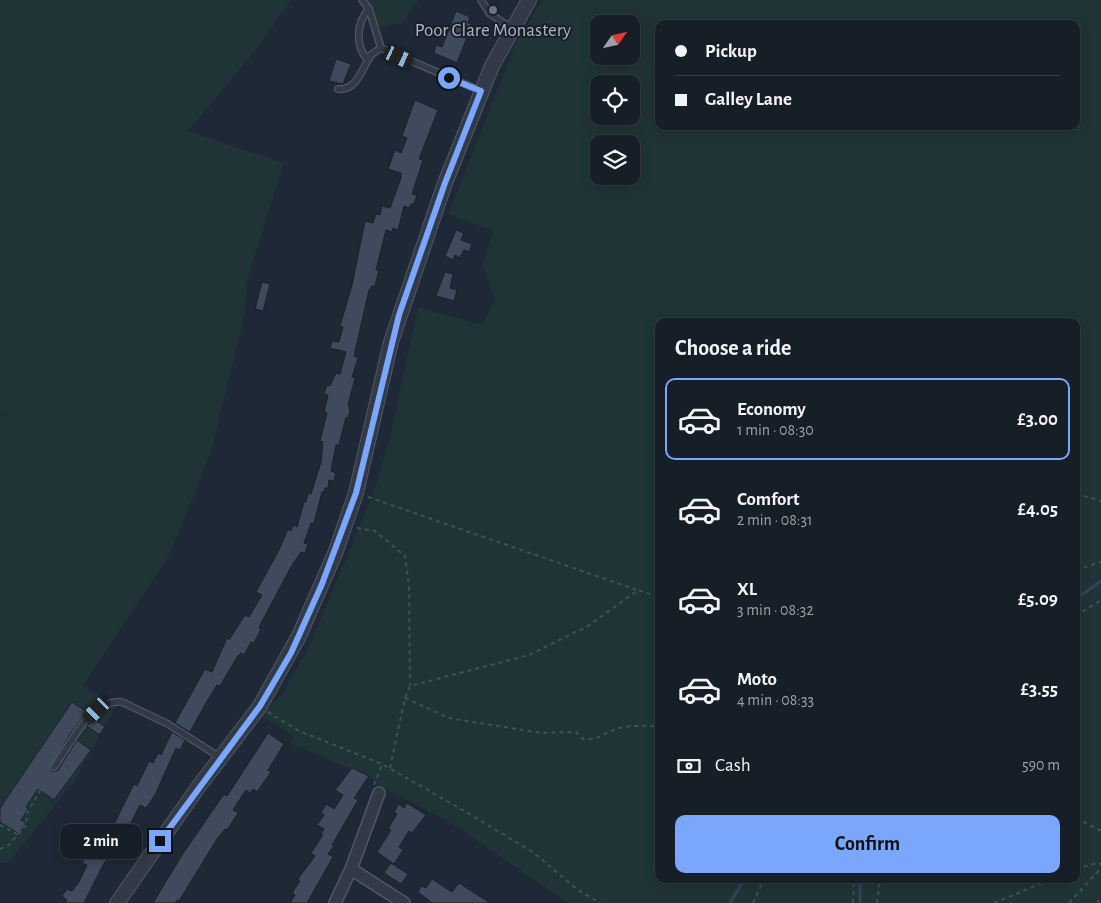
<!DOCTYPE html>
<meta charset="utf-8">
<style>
body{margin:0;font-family:"Alegreya Sans",sans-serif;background:#232b34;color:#f1f3f6;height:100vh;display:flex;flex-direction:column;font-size:19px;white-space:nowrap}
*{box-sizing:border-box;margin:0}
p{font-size:16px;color:#9ea2a8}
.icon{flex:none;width:28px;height:28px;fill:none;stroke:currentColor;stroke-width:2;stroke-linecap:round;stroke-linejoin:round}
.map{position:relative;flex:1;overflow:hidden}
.side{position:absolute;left:655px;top:318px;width:425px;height:565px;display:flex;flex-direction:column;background:#161e28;border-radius:10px;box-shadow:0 2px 12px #0003,0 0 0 1px #353c45}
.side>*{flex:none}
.top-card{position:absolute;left:655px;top:20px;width:425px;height:110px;border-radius:10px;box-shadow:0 2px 12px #0003,0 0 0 1px #353c45;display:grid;align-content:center;height:110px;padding:0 20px;background:#161e28}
.needle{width:32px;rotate:56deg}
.tools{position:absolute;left:590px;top:15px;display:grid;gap:10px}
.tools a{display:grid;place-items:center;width:50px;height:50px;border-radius:10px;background:#161e28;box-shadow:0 2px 12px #0003,0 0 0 1px #353c45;font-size:25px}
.end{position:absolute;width:22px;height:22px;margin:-11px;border:6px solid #7aa6fb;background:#111;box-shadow:0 0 0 2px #111}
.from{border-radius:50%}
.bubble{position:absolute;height:35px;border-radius:10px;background:#161e28;box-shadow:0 2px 12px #0003,0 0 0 1px #353c45;font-size:16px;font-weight:700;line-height:35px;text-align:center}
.car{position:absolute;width:15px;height:30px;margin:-15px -8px;border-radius:6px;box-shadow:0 0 4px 1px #0007;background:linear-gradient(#222 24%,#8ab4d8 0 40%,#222 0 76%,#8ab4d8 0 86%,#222 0)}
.top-card b{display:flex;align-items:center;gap:18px;height:48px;font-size:19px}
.top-card b+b{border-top:1px solid #353c45}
.top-card i{width:12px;height:12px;background:#f1f3f6}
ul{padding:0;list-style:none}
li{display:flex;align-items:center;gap:15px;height:82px;margin:0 10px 8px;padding:0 10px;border:2px solid transparent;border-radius:10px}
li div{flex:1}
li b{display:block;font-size:19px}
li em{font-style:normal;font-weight:700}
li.current{border-color:#7aa6fb}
li>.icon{width:45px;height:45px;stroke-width:1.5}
h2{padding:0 20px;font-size:22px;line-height:60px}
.pay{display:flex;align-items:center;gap:12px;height:55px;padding:0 20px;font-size:19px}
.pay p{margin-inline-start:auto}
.cta{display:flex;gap:10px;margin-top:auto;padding:10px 20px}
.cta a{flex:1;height:58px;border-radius:10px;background:#7aa6fb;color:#111;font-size:20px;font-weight:700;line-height:58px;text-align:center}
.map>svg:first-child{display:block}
.green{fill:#203437;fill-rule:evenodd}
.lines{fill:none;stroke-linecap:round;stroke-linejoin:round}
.stream{stroke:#31425e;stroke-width:3}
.building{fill:#3f4a5c;stroke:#1a212d}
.service-casing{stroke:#4f5765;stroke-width:8}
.minor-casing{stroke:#4f5765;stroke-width:14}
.tertiary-casing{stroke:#4f5765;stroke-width:16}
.path{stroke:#3e5155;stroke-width:2;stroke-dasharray:4 4;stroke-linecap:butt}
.service{stroke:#323a47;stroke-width:5.5}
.minor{stroke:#323a47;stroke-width:11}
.tertiary{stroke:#323a47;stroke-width:14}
.route{stroke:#7aa6fb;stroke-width:6}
.worship-dot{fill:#6b7280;stroke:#181f2b;stroke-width:2}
.labels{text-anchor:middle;stroke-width:4;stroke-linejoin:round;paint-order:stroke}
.poi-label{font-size:19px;fill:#acb4c4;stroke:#181f2b}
</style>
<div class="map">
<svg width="1101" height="903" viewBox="0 0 1101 903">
<rect width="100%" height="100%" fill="#1e2836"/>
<!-- green -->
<g class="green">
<path d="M0,0h291l-33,47 -70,84 96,32 -37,117 -2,33 -33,135 -18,48 -25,59 -86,131 34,18 -44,79 -65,80h-8v-448l15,1 -15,-2z"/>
<path d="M365,0h53l-15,23 -23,4z"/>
<path d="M543,0h558v903h-532l-118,-80 -77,-40 -3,-5 -81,-35 4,-7 -33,-20 21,-22 26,-45 65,-155 17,-57 28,-130 64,18 13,-27 -13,-33 11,-34 -45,-17 69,-174zM599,24h32v32h-32zM659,24h417v102h-417zM599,84h32v32h-32zM599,144h32v32h-32zM659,321h417v558h-417z"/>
</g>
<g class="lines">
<!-- stream -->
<g class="stream">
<path d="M1076,599l25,-18"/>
<path d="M730,903l14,-24"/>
<path d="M860,903v-24"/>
</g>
</g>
<!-- building -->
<g class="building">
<path d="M456,11l14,6 -2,6 4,1 -15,39 -23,-10 2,-8 6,2z"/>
<path d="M336,59l15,5 -8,20 -14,-3z"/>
<path d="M415,100l23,10 -19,49 4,1 -11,34 5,2 -4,9 -2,-1 -2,4 -5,-2 -6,24 -5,-2 -1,4 -6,-2 -10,40h3l-4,16h-3l-3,4 -15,66 4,2 -6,19 3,1 -7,27 2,5 -2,8 -2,-1 -7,28h-3l-5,26 5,2 -2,8 -5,-1 -1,8h-3l-1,4h-2l-8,31h-3l-7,20 4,1 -3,9 -4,-1 -10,15 -30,56 -2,5 2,1 -7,14 -3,-1 -7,13 -3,-2 -4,4 -17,29 -3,-1 -11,18 -16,29 -15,-9 30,-54 7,3 15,-34 2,2 16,-25 4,2 13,-22 -6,-3 23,-42 9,-21 3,2 2,-6 4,2 7,-25h2l2,-9 3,1 10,-32 2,-20 -3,-1 7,-28 -3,-1 4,-17 -4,-1 3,-9 3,1 6,-13 4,1 6,-22 -16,-4 2,-7 7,1 4,-15 -3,-1 12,-41 13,-64 8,2 3,-9 4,1 2,-9 8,2 11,-30v-5l-13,-4 7,-19 6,3 6,-15 -5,-2z"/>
<path d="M456,230l8,3 -3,7 11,4 -3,8 -5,-2 -4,8 -5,-3 -2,5 -8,-4z"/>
<path d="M445,272l8,2 -3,14 7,2 -3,11 -18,-5z"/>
<path d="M262,282l8,2 -7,27 -8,-2z"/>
<path d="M72,702l15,10 -17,22 -20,35 3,3 5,-2 19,-30 14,10 -37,50 -16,-11 -12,18 2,2 -7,11 5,3 -7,11 -19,-12v-14z"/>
<path d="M94,719l11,8 -6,8 -12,-9z"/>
<path d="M172,732l13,8 -5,10 -4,-2 -21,47 -9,13 -6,-3 -24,47 -2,-2 -11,15 -19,38h-19l2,-3 -5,-4 5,-7 5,2 7,-9 8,-17 -5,-2 10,-20 3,-2 4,2 4,-7 4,2 27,-54 3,2 12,-25 4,2 5,-10 3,2z"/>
<path d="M268,733l16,11 -16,26 3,2 -5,7 -9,13 -4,-3 -3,4 -4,-3 -13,20 5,3 -11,17 -2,-1 -8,10 -38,62 -2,-1 -2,3h-22l29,-48 42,-61 3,2z"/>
<path d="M352,768l17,8 -15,22 4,2 -26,45 2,1 -6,8 5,3 -26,46h-17l5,-8 -3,-2 8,-12 -2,-2 17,-23 -4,-3 12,-18 -2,-1 3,-5 -7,-4 7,-10 -3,-2 5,-9 8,5 9,-14 -8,-5z"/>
<path d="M407,803l19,12 -14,18 -3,-2 -10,16 4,3 -9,14 -17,-12 14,-22 -3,-1 9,-15 -3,-2 5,-8 5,4z"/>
<path d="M391,863l17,11 -7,10 -17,-11z"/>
<path d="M432,879l20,13 7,-9 31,20h-58l-14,-11 3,-6 5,2z"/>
</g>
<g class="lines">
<defs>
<g id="service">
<path d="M362,0l7,9 12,39"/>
<path d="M481,0l9,14 22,14"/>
<path d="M368,60c-13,-13 -12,-37 1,-51"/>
<path d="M338,89c18,2 24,-19 31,-31 2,-5 8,-7 12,-10l100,43"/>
<path d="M54,767c16,-21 35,-68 68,-65l46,22 53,34"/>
</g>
<g id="minor">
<path d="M351,869l53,34"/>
<path d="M335,903l16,-34 28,-76"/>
</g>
<path id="tertiary" d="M117,903l82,-117 61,-80 39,-70 37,-85 20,-58 35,-151 54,-159 47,-117 37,-66"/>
</defs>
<!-- service casing -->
<use href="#service" class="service-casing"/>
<!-- minor casing -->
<use href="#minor" class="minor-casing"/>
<!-- tertiary casing -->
<use href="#tertiary" class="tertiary-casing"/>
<!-- path -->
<g class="path">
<path d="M1076,494l25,7"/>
<path d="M368,497l269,93"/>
<path d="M357,528l18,3 30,25 4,30 1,100"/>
<path d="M1076,570l25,-8"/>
<path d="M1076,616l25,-16"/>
<path d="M405,698l44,20 92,15 35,-1 7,7c15,2 22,-7 36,-11 13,-3 27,-2 40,-2"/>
<path d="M268,712l31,19 83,33 86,49 66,40 44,37 22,13"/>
<path d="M390,768l15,-70 5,-12 119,-31 59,-29 50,-36 21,7"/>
<path d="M374,785l8,-21"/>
<path d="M1076,818l25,13"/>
<path d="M0,825l19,10"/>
<path d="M0,849l9,-4 18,-21 -1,-9 24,-42"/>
<path d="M1076,869l21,-6 4,1"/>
<path d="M753,903l11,-24"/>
<path d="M853,903l1,-24"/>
<path d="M877,903l3,-24"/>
<path d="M994,903l58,-24"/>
<path d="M1069,903l32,-35"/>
<path d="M1097,903l4,-5"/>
</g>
<!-- service -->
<use href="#service" class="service"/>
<!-- minor -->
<use href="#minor" class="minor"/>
<!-- tertiary -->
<use href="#tertiary" class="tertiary"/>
</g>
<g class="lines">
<!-- route -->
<path class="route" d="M160,841l100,-135 31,-53 31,-69 34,-91 43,-178 46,-132 36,-92 -32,-13"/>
</g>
<!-- markers -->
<circle class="worship-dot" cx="493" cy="10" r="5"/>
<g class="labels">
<!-- poi labels -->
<g class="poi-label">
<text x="493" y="36">Poor Clare Monastery</text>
</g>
</g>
</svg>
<div class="tools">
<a><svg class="needle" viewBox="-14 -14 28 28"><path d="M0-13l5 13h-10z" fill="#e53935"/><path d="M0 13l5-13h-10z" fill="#9ea2a8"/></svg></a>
<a><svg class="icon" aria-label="locate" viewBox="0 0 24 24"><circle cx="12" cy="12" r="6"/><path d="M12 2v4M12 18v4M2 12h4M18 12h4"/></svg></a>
<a><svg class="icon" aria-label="layers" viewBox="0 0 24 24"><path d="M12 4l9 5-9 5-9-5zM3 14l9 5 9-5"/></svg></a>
</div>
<i class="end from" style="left:449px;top:78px"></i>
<i class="end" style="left:160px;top:841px"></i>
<div class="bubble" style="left:60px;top:824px;width:82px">2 min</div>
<i class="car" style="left:399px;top:57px;rotate:115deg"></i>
<i class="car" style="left:97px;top:710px;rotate:225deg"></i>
<div class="top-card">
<b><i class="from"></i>Pickup</b>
<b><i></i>Galley Lane</b>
</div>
<section class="side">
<h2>Choose a ride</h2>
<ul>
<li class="current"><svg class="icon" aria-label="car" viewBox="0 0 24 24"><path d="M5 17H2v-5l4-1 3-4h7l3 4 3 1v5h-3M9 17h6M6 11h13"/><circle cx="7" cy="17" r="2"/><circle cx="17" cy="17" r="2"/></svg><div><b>Economy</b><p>1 min · 08:30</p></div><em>£3.00</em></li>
<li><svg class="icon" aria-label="car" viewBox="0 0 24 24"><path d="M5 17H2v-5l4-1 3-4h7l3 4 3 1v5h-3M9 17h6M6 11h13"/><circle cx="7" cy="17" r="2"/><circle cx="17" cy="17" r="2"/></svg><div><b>Comfort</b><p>2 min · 08:31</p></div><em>£4.05</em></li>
<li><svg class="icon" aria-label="car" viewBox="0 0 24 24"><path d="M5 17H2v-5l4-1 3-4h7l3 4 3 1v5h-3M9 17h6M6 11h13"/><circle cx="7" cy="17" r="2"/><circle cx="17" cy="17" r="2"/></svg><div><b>XL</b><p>3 min · 08:32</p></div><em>£5.09</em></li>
<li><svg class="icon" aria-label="car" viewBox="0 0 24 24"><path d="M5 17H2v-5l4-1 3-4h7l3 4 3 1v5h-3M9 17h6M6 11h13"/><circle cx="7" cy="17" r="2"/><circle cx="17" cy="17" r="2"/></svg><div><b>Moto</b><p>4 min · 08:33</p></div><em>£3.55</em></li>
</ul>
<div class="pay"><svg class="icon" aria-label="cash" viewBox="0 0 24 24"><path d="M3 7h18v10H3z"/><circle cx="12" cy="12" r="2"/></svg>Cash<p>590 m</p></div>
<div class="cta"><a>Confirm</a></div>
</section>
</div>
